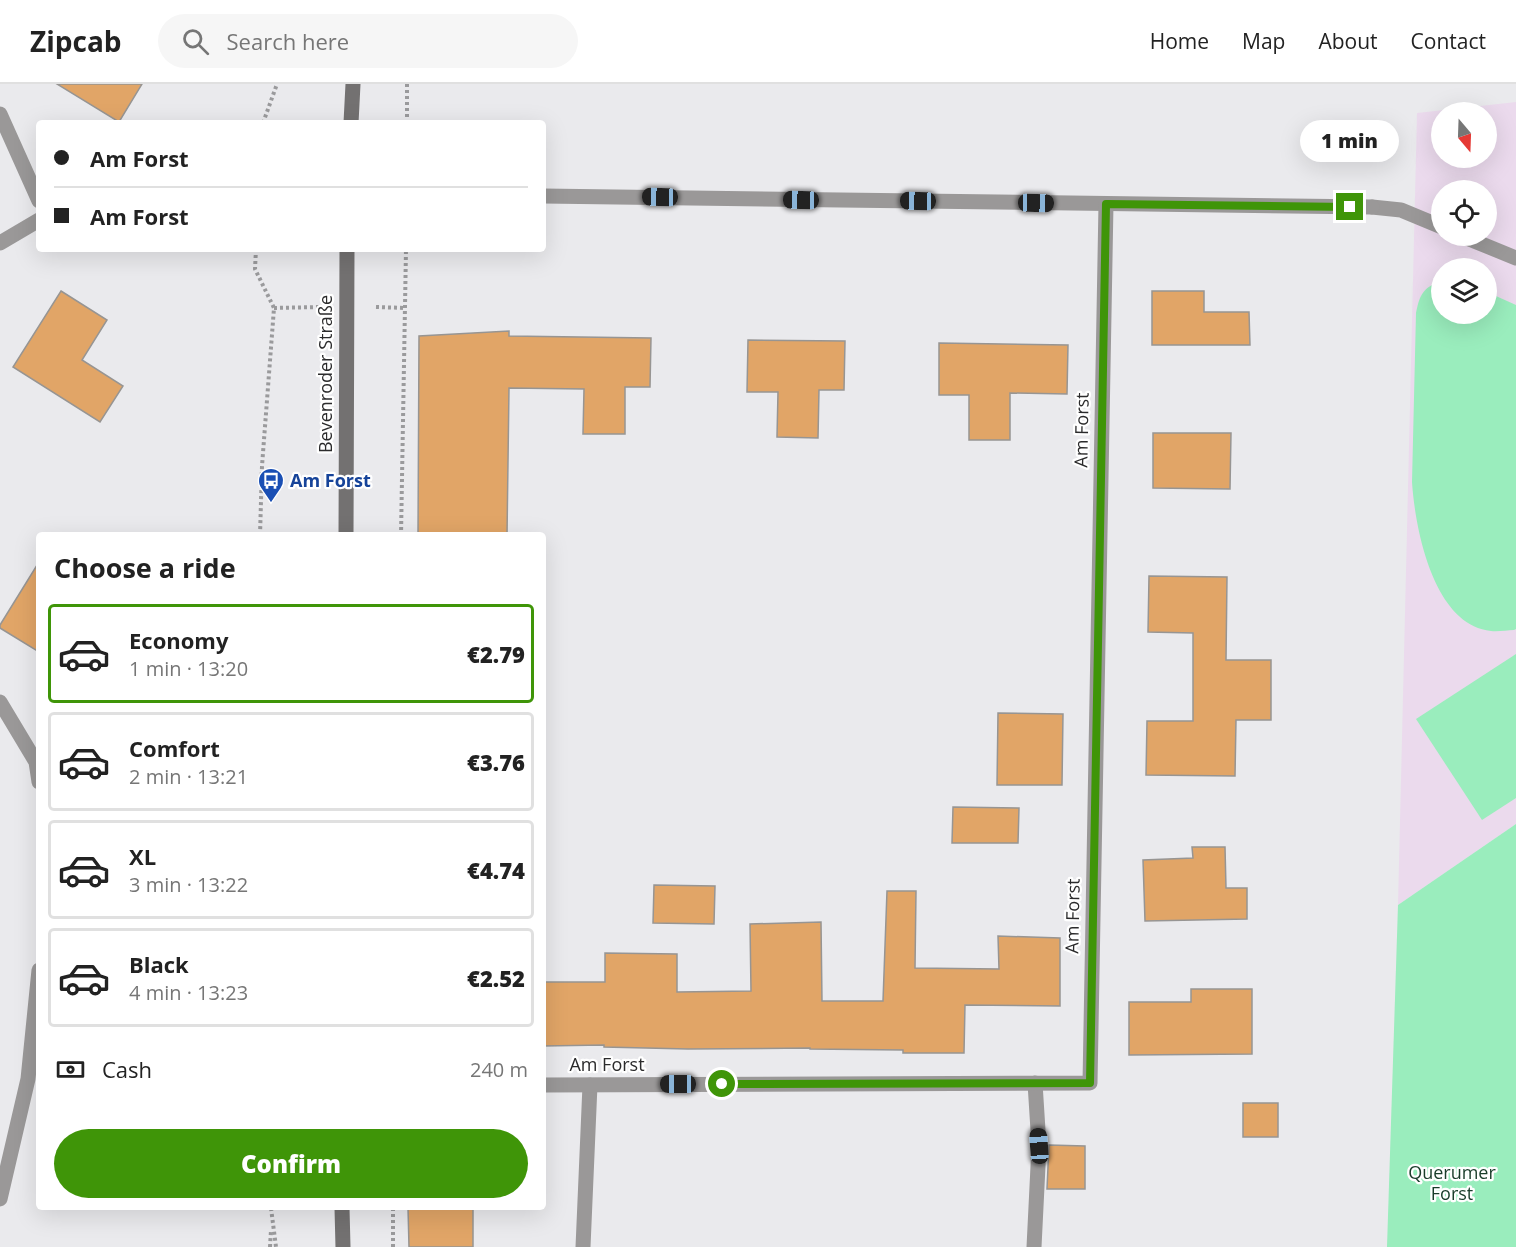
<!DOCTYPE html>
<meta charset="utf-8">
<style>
body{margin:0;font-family:"Open Sans",sans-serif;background:#f6f6f6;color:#222;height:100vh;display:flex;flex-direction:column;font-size:22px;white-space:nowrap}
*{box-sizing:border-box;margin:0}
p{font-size:20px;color:#767676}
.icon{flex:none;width:33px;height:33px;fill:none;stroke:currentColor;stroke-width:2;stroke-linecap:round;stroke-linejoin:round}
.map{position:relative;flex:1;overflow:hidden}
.drawer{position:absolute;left:36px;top:448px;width:510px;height:678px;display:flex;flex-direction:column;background:#fff;border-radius:6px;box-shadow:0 6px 24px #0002}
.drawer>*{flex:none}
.banner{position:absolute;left:36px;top:36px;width:510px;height:132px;border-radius:6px;box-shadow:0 6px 24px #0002;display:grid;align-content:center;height:132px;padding:0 18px;background:#fff}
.needle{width:39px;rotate:161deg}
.buttons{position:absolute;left:1431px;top:18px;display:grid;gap:12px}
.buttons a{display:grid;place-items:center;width:66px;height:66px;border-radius:50%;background:#fff;box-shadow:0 6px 24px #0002;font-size:30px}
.end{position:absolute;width:27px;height:27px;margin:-14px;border:8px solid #3f9508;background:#fff;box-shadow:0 0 0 3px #fff}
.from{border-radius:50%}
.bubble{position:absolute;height:42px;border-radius:21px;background:#fff;box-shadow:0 6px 24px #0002;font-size:20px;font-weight:800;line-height:42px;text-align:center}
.car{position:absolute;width:18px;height:36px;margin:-18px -9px;border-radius:8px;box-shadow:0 0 4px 2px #0007;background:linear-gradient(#222 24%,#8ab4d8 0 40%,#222 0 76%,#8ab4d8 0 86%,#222 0)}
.banner b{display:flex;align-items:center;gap:21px;height:57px;font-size:22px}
.banner b+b{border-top:2px solid #e0e0e0}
.banner i{width:15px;height:15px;background:#222}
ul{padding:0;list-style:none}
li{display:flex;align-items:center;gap:18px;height:99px;margin:0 12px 9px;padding:0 6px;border:3px solid #e0e0e0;border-radius:6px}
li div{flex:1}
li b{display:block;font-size:22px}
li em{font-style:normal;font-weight:800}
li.current{border-color:#3f9508}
li>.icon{width:54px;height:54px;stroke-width:1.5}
h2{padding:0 18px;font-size:27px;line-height:72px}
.pay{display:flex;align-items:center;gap:15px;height:66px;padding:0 18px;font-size:22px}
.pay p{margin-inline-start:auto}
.action{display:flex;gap:12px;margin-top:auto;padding:12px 18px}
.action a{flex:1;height:69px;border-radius:36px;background:#3f9508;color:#fff;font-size:24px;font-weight:800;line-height:69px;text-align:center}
header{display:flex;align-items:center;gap:36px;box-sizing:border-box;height:84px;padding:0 30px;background:#fff;border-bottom:2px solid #e0e0e0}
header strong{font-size:28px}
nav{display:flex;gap:33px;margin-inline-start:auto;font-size:21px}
.search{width:420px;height:54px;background:#f6f6f6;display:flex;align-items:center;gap:15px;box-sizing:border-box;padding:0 21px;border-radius:33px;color:#767676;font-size:22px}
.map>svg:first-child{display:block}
.commercial{fill:#ebdaed;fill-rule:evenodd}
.green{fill:#9aedbd}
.building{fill:#e1a567;stroke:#979593;stroke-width:1.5}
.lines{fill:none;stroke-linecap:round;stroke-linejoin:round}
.path{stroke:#9a9a9c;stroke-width:4;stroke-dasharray:3 3;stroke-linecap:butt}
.service{stroke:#9a9898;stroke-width:15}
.minor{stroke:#9a9898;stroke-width:15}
.secondary{stroke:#737171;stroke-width:15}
.route{stroke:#3f9508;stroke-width:8}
.labels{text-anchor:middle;stroke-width:4.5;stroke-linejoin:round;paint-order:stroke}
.street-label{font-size:18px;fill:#2b2b2c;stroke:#fff}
.transit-label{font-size:18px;font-weight:bold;fill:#164399;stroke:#fff;text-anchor:start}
.park-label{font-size:18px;fill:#193d2a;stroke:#fff}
</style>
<header>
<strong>Zipcab</strong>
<div class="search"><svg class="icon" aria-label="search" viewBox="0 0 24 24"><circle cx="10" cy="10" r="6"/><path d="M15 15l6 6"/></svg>Search here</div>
<nav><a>Home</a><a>Map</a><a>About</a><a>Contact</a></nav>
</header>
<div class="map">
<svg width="1516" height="1163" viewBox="0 0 1516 1163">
<rect width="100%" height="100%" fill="#eaeaed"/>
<!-- commercial -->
<path class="commercial" d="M1516,18v722l-118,81 19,-792zM1442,28h44v46h-44zM1442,106h44v46h-44zM1442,184h44v46h-44z"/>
<!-- green -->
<g class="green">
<path d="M1441,196l1,34h44l1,-22 29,13v324l-2,1c-7,0 -16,2 -23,1 -58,-6 -76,-103 -79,-149l4,-169c4,-20 7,-24 25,-33z"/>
<path d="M1516,570v144l-34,22 -66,-101z"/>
<path d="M1516,740v423h-129l11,-342z"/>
</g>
<!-- building -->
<g class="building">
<path d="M57,0h85l-23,38z"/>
<path d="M61,207l46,29 -25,40 41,26 -23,36 -87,-55z"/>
<path d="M1152,207h52v21h45l1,33h-98z"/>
<path d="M509,247v5l142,2 -1,49h-25v47h-42l1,-45 -75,-1 -2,148h-89l1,-200z"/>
<path d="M748,256l97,1 -1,49h-25l-1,48 -41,-1 1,-45h-31z"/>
<path d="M939,259l129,2 -1,49 -57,-1v47h-41v-45h-30z"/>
<path d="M1153,349h78l-1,56 -77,-1z"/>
<path d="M39,478v90l-39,-24v-3z"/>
<path d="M1149,492l78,1 -1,83h45v60h-35l-1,56 -89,-1 1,-54h46v-88l-45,-1z"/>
<path d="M998,629l65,1 -1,71h-65z"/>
<path d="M953,723l66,1 -1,35h-66z"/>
<path d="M1192,763h33l1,41h21v31l-102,2 -2,-61 50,-2z"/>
<path d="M654,801l61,1 -1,38 -61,-1z"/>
<path d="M887,807h29l-1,77 84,1 -1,-33 62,2v68l-95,-1 -1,48h-61v-3l-93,-1v-1l-122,1 -84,-2v-2l-61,1v-64h62v-29l72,1v38l74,-1 -1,-67 71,-2 1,79h61z"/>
<path d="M1191,905h61v65l-123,1v-53h62z"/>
<rect x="1243" y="1019" width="35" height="34"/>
<path d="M1049,1061l36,1v43h-38z"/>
<path d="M408,1124h65v39h-64z"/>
</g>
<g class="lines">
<!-- path -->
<g class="path">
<path d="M263,39l14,-39"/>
<path d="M407,39v-39"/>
<path d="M256,165l-1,20 19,39 -12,158 -2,70"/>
<path d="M376,223l29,1"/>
<path d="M274,224l46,-1"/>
<path d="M401,452l5,-287"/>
<path d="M271,1124l5,39"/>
<path d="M270,1163l1,-17"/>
<path d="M393,1163v-39"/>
</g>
<!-- service -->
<g class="service">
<path d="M1372,123l29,3 41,17"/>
<path d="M1462,152l54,22"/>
<path d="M583,1163l7,-162"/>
<path d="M1034,1163l5,-101 -4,-63"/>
</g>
<!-- minor -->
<g class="minor">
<path d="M0,30l39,87"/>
<path d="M543,112l829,11"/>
<path d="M0,159l39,-23"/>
<path d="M0,618l36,60 3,20"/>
<path d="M543,1001l547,-2 16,-879"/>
<path d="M0,1115l28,-120 11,-109"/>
</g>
<!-- secondary -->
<g class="secondary">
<path d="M351,39l2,-39"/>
<path d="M346,452l1,-287"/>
<path d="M342,1124l1,39"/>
</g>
</g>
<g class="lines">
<!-- route -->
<path class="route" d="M722,1000l368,-1 16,-879 244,3"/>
</g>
<!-- icons -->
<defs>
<symbol id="bus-pin" viewBox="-11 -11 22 30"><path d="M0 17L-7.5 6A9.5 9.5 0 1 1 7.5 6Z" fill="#1a4fb4" stroke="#fff"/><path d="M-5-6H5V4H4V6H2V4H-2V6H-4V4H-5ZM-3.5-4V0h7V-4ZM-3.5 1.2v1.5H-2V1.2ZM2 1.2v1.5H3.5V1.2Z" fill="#fff"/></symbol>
</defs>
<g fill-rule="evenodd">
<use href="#bus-pin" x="256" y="382" width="30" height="40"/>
</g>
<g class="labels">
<!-- street labels -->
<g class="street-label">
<text transform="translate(326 290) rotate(-90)" y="6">Bevenroder Straße</text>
<text transform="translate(1082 346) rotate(-89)" y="6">Am Forst</text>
<text transform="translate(1073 832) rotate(-89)" y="6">Am Forst</text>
<text x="607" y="987">Am Forst</text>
</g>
<!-- transit labels -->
<g class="transit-label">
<text x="290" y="403">Am Forst</text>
</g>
<!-- park labels -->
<g class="park-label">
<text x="1452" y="1095">Querumer<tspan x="1452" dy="21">Forst</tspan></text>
</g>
</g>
</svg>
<div class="buttons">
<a><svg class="needle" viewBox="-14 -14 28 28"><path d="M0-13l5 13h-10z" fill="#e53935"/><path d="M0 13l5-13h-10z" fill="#767676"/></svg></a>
<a><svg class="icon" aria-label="locate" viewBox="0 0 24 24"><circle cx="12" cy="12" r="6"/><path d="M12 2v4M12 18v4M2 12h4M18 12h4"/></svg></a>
<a><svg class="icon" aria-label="layers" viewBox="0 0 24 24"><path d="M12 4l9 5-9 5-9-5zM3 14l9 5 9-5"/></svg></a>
</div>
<i class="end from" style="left:722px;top:1000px"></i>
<i class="end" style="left:1350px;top:123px"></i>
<div class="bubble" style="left:1300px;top:36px;width:99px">1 min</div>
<i class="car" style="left:660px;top:113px;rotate:271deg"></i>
<i class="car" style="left:801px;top:116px;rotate:271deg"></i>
<i class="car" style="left:918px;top:117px;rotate:271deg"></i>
<i class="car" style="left:1036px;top:119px;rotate:91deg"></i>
<i class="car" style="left:678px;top:1000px;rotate:270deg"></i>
<i class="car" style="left:1039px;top:1062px;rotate:356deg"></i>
<div class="banner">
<b><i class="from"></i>Am Forst</b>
<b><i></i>Am Forst</b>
</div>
<section class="drawer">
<h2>Choose a ride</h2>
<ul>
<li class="current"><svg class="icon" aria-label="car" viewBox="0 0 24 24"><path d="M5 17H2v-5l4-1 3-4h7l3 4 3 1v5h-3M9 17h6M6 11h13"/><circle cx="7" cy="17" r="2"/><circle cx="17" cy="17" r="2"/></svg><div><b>Economy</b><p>1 min · 13:20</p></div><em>€2.79</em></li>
<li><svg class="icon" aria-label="car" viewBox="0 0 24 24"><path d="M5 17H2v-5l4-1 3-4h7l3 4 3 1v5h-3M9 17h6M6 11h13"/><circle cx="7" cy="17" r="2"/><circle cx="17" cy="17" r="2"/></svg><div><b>Comfort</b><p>2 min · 13:21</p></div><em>€3.76</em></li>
<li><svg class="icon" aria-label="car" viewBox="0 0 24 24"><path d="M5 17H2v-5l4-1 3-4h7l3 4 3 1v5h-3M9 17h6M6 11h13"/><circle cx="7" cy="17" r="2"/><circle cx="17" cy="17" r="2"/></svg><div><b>XL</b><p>3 min · 13:22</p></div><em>€4.74</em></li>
<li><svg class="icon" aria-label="car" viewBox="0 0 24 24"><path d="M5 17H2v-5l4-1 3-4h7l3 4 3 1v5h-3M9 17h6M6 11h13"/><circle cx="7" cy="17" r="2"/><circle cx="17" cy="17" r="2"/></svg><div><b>Black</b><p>4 min · 13:23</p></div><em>€2.52</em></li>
</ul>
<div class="pay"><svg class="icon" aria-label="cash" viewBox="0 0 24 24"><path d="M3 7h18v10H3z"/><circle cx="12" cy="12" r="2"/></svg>Cash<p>240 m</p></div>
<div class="action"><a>Confirm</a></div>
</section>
</div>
